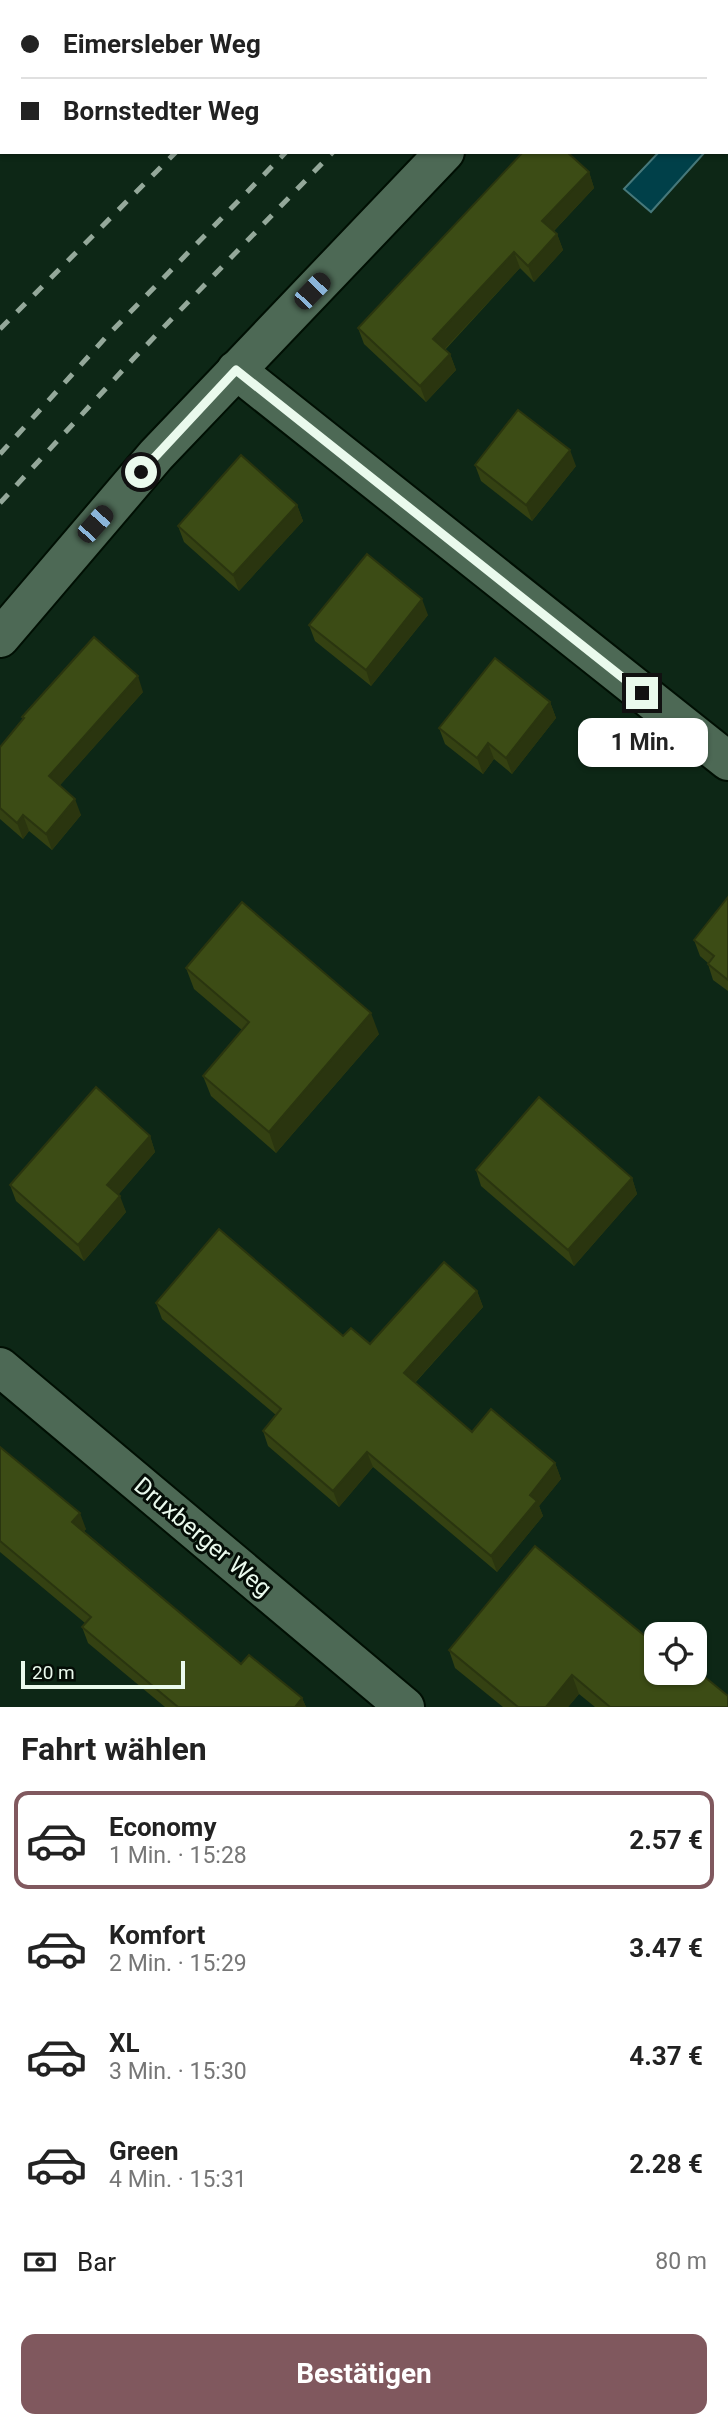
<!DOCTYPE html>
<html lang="de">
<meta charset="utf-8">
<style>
body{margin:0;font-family:Roboto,sans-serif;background:#f6f6f6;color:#222;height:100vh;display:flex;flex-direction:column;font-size:26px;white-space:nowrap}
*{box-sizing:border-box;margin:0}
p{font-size:23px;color:#767676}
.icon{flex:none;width:38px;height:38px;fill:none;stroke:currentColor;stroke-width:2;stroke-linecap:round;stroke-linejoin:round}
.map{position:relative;height:1707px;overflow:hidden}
.sheet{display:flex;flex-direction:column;background:#fff;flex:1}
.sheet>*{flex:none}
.hud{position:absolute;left:0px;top:0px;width:728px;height:154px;box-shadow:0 2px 5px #0004;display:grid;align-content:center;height:154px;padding:0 21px;background:#fff}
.controls{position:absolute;left:644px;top:1622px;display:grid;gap:14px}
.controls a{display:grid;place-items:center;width:63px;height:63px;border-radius:14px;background:#fff;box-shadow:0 2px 5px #0004;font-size:35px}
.scale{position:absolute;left:21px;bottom:18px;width:164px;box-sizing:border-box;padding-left:7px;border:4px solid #eafaed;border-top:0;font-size:19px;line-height:24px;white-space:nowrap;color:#eafaed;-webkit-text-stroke:5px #040d06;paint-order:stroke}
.end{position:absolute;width:32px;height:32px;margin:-16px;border:9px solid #eafaed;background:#111;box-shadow:0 0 0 4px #111}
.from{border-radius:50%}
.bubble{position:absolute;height:49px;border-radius:14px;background:#fff;box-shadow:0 2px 5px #0004;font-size:23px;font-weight:700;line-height:49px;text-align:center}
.car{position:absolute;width:21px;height:42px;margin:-21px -10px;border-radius:9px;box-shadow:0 0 5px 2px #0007;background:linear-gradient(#222 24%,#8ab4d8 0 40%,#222 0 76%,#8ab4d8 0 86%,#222 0)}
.hud b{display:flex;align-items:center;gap:24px;height:66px;font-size:26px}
.hud b+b{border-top:2px solid #e0e0e0}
.hud i{width:18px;height:18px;background:#222}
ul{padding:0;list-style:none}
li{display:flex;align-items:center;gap:21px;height:98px;margin:0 14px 10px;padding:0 7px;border:4px solid transparent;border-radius:14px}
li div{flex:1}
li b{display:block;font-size:26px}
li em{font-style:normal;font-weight:700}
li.selected{border-color:#80585e}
li>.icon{width:63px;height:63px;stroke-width:1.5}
h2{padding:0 21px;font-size:32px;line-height:84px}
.pay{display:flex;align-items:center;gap:18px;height:77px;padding:0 21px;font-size:26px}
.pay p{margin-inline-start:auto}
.cta{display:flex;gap:14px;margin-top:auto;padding:14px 21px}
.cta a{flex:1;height:80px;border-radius:14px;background:#80585e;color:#fff;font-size:28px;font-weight:700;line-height:80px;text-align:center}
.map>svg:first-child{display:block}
.water{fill:#004049;stroke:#46787a;stroke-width:2}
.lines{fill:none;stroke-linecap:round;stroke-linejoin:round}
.street-casing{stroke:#000f03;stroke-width:42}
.street{stroke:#4d6955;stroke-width:38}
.rail{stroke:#94a89a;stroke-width:5;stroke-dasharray:12 12;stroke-linecap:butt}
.wall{fill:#344112}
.shaded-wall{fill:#2a350f}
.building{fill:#3c4c15;stroke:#2a350f;stroke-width:2}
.route{stroke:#eafaed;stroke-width:9}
.labels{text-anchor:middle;stroke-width:6;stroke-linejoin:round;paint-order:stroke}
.street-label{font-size:24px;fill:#eafaed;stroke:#040d06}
</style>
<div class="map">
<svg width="728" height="1707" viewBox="0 0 728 1707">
<rect width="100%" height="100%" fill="#0d2716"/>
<!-- water -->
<path class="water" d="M659,152h46l-54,60 -27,-23z"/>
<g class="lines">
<defs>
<g id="street">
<path d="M666,0l2,2"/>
<path d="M603,2l3,-2"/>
<path d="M726,49l2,1"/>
<path d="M236,370l492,391"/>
<path d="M0,638l156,-183 289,-303"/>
<path d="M0,1367l405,340"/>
</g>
</defs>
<!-- street casing -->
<use href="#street" class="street-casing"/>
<!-- street -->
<use href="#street" class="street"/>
<!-- rail -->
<g class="rail">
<path d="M332,2l1,-2"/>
<path d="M435,2l2,-2"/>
<path d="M484,2l2,-2"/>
<path d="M0,329l176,-177"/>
<path d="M0,454l107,-118 179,-184"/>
<path d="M0,503l134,-145 199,-206"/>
</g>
</g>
<!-- wall -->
<g class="wall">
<path d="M589,172l5,16 -40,43 3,3 6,16 -29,32 -14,-14 -75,82 5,4 6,16 -30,32 -62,-58 -6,-16z"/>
<path d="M475,465l101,1 -44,55 -51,-40z"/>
<path d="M297,505l6,16 -64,70 -55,-49 -6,-16z"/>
<path d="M428,615l-57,71 -56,-45 -6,-16z"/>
<path d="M143,692l-83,93 21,30 -29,35 -23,-19 -6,8 -23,-20v-72l23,-28 -1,-2z"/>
<path d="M550,702l6,16 -44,56 -18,-15 -11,15 -38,-30 -6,-16z"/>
<path d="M728,897v94l-15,-11 -5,-16v-1l-8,-7 -6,-16z"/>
<path d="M186,968l193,66 -103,119 -65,-57 -8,-20 39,-46 -48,-41z"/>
<path d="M150,1136l5,16 -37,43 8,17 -42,49 -68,-60 -6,-16z"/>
<path d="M476,1170l156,8 5,16 -63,72 -93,-80z"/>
<path d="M477,1291l6,16 -68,76 57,49 83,31 6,16 -22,27 4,10 -46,56 -124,-105 -34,40 -71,-61 -5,-15 13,-16 -114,-96 -6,-16 187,33 27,8z"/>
<path d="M0,1447l86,82 -2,2 157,133 61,34 4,9h-141l-77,-64 -6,-16 3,-4 -85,-71z"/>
<path d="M449,1650l279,57h-133l-16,-13 -11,13h-65l-48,-39z"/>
</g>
<!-- shaded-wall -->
<g class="shaded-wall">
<path d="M589,172l5,16 -46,49 -6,-16z"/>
<path d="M557,234l6,16 -29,32 -6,-16z"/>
<path d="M514,252l6,16 -81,87 -6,-16z"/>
<path d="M450,354l6,16 -30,32 -6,-16z"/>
<path d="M570,450l6,16 -44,55 -6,-16z"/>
<path d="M297,505l6,16 -64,70 -6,-16z"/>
<path d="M422,599l6,16 -57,71 -5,-16z"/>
<path d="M138,676l5,16 -89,100 -5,-16z"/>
<path d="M550,702l6,16 -44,56 -6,-16z"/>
<path d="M488,743l6,16 -11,15 -6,-16z"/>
<path d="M75,799l6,16 -29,35 -6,-16z"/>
<path d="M23,815l6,16 -6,8 -6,-16z"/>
<path d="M371,1013l8,21 -103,119 -7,-21z"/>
<path d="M150,1136l5,16 -42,49 -6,-16z"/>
<path d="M632,1178l5,16 -63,72 -6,-16z"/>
<path d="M120,1196l6,16 -42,49 -6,-16z"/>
<path d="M477,1291l6,16 -74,82 -5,-16z"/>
<path d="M367,1452l6,15 -34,40 -6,-16z"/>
<path d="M555,1463l6,16 -22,27 4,10 -46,56 -6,-16 39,-61z"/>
<path d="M80,1513l6,16 -8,9 -6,-16z"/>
<path d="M572,1675l7,19 -11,13h-22z"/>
<path d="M302,1698l4,9h-11z"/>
</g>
<!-- building -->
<g class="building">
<path d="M523,152h44l22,20 -47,49 15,13 -29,32 -14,-14 -81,87 17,15 -30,32 -62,-58z"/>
<path d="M518,410l52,40 -44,55 -51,-40z"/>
<path d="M241,455l56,50 -64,70 -55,-49z"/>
<path d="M367,554l55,45 -56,71 -57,-45z"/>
<path d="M94,637l44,39 -89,100 26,23 -29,35 -23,-19 -6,8 -17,-15v-61l24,-29 -2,-1z"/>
<path d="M495,658l55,44 -44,56 -18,-15 -11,15 -38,-30z"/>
<path d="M728,897v83l-20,-16 6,-8 -20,-16z"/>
<path d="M242,902l129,111 -102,119 -66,-56 46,-54 -63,-54z"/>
<path d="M96,1087l54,49 -43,49 13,11 -42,49 -68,-60z"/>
<path d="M539,1097l93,81 -64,72 -92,-80z"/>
<path d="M219,1229l124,107 8,-8 19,16 74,-82 33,29 -73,82 68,59 19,-23 64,54 -25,32 7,6 -46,55 -124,-104 -34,39 -70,-60 18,-22 -125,-106z"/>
<path d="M0,1447l80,66 -8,9 169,142 8,-9 53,43 -7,9h-117l-96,-80 9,-10 -91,-76z"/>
<path d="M535,1546l121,99v28h39v-4l33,27v11h-118l-38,-32 -26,32h-28l-69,-57z"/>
</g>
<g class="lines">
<!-- route -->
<path class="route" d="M141,472l95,-102 406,323"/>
</g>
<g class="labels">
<!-- street labels -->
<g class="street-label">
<text transform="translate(203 1537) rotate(40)" y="8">Druxberger Weg</text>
</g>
</g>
</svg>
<div class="controls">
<a><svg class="icon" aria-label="locate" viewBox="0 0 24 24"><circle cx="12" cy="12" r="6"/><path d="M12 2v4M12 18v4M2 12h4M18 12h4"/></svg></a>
</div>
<div class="scale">20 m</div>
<i class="end from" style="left:141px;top:472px"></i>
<i class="end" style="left:642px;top:693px"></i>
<div class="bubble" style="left:578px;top:718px;width:130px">1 Min.</div>
<i class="car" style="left:312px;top:291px;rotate:44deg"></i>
<i class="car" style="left:95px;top:524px;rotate:42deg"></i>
<div class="hud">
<b><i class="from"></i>Eimersleber Weg</b>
<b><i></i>Bornstedter Weg</b>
</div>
</div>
<section class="sheet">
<h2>Fahrt wählen</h2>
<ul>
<li class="selected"><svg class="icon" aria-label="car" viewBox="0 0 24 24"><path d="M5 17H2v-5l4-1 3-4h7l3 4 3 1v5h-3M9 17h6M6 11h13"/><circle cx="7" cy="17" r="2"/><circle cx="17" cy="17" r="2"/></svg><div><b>Economy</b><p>1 Min. · 15:28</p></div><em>2.57 €</em></li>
<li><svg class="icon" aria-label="car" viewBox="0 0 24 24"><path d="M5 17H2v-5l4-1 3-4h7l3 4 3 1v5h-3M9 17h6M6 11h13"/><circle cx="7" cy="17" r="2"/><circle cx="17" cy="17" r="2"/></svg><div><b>Komfort</b><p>2 Min. · 15:29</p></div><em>3.47 €</em></li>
<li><svg class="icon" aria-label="car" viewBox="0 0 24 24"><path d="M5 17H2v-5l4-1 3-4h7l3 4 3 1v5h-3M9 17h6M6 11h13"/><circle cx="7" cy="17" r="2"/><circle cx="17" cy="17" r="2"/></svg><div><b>XL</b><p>3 Min. · 15:30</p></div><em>4.37 €</em></li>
<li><svg class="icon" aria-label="car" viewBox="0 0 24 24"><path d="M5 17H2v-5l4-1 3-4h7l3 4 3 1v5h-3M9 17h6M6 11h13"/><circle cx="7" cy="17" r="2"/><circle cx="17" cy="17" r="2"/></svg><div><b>Green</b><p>4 Min. · 15:31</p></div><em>2.28 €</em></li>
</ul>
<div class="pay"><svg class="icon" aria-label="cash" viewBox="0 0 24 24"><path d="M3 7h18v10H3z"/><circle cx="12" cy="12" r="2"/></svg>Bar<p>80 m</p></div>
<div class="cta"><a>Bestätigen</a></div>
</section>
